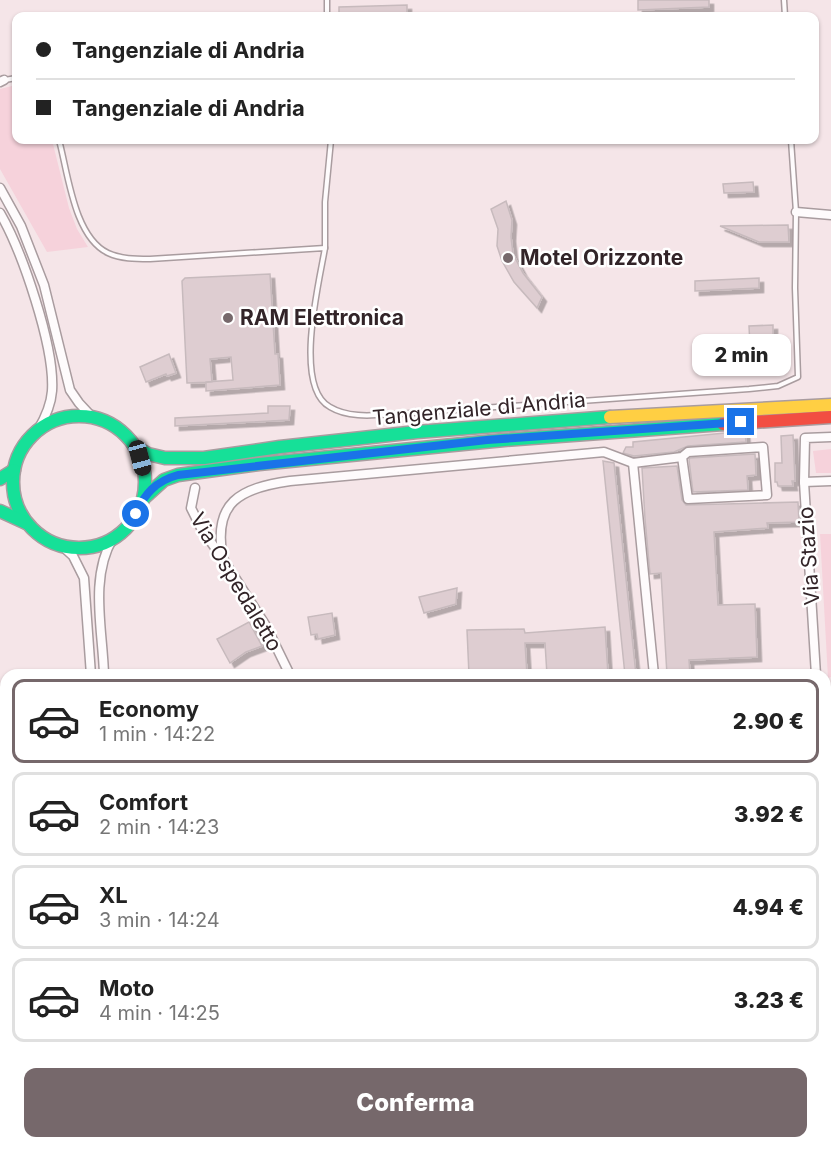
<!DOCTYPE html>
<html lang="it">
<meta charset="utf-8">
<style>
body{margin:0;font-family:Inter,sans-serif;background:#f6f6f6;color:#222;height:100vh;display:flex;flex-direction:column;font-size:22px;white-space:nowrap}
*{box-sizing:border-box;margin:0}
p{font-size:20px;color:#767676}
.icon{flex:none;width:33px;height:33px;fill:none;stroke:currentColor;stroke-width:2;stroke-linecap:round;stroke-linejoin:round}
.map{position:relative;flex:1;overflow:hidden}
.details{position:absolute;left:0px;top:669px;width:831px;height:480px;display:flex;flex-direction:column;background:#fff;border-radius:18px 18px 0 0;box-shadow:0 2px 4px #0004}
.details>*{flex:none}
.top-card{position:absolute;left:12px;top:12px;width:807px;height:132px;border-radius:12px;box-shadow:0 2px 4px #0004;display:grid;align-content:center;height:132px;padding:0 24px;background:#fff}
.end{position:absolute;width:27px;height:27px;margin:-14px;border:8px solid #1a73e8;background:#fff;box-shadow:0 0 0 3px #fff}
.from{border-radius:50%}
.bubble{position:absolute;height:42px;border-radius:12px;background:#fff;box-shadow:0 2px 4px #0004;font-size:20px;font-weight:800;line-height:42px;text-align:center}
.car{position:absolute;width:18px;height:36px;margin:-18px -9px;border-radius:8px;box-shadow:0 0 4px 2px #0007;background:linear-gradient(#222 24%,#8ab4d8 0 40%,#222 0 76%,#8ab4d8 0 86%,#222 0)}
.top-card b{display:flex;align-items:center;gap:21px;height:57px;font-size:22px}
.top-card b+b{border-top:2px solid #e0e0e0}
.top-card i{width:15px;height:15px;background:#222}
ul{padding:10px 0 0;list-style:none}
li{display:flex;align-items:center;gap:18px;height:84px;margin:0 12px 9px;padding:0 12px;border:3px solid #e0e0e0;border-radius:12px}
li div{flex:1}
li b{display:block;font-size:22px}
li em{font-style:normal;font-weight:800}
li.on{border-color:#76686b}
li>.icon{width:54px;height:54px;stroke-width:1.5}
.cta{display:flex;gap:12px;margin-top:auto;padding:12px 24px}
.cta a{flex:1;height:69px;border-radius:12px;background:#76686b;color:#fff;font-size:24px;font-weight:800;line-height:69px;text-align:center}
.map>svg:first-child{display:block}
.green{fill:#f6d2db}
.building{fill:#decdd1;stroke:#c7babd;stroke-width:1.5;filter:url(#shadow)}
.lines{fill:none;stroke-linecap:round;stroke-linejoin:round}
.lane-casing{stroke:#a99c9f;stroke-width:7}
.street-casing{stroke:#a99c9f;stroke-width:11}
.fast-casing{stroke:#a99c9f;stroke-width:15}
.slow-casing{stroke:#a99c9f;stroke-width:15}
.jam-casing{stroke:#a99c9f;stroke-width:15}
.lane{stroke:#fefbfc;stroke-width:4}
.street{stroke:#fefbfc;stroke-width:8}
.fast{stroke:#16e098;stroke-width:12}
.slow{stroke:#ffcf43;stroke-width:12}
.jam{stroke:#f24e42;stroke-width:12}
.route{stroke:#1a73e8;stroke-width:8}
.poi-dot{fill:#76686b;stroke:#fff;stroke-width:2}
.labels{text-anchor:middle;stroke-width:5;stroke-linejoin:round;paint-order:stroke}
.poi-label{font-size:21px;font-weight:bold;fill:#322428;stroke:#fff;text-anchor:start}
.street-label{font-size:21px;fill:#322428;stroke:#fff}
</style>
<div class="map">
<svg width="831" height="1149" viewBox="0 0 831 1149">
<defs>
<filter id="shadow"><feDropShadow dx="4.5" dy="4.5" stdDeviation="0" flood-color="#0004"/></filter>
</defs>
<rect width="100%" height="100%" fill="#f5e5e8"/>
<!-- green -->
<g class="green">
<path d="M16,85v55h36l17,68 8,21 11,18 -41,5 -47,-83v-80z"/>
<path d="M831,449v24h-15l-3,-22z"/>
<path d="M820,534h11v143l-3,1z"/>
</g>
<!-- building -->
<g class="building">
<path d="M638,0h71v7l-71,3z"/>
<path d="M407,5v11h-68v-9z"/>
<path d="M753,182l1,10 -30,1 -1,-9z"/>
<path d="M506,201l6,19 -1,17 2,17 10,19 19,24 -5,11 -23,-26 -12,-21 -5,-15 1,-17 -7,-20z"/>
<path d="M788,225l1,17h-30l-39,-16z"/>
<path d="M270,274l5,80h3l2,31 -74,6v-9l27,-2 -2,-23 -21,2 2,23 -25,1 -5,-102 3,-3z"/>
<path d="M759,278v10l-64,3v-10z"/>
<path d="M773,325v20l-23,1 -1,-20z"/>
<path d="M169,354l7,19 -9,3 -1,-2 -20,8 -6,-15z"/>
<path d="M268,406h22l-1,14 -114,6v-8l93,-5z"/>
<path d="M745,431l1,11 -58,4 -14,6 -40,4 -11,-3 3,-6h7v-5z"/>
<path d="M793,435l2,46h-3l1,5h-15l-1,-4h-2v-19h7l-1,-27z"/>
<path d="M755,454l1,21 -9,1 1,14 -55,2 -4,-32 1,-2z"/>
<path d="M603,461l11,2 22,212h-11z"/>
<path d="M677,466l5,34 4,5 112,-3 1,20 -32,1 1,5 -54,4 4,73 37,-1 2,53 -68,3 1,15h-23l-6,-102 -11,1 -5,-55 -3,-51z"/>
<path d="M457,588l-1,16 -32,9 -5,-16z"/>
<path d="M332,613l3,22 -17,4 -1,-5 -6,1 -3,-18z"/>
<path d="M249,622l13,24 -16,6 -16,11 -13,-24z"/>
<path d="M605,627l3,48h-61l-2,-32h-20l2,32h-58l-2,-45 57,-1 1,4z"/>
</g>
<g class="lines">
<defs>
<g id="lane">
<path d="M327,0v16"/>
<path d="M784,0l1,16"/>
<path d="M5,80l11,-2"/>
<path d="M59,140c9,33 15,97 49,113 13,6 27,6 42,6l175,-11c-6,35 -32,139 5,159 20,12 46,8 68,7l351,-25 29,-3 20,-9 -3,-89 1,-76 -5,-72"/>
<path d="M325,248v-46l6,-62"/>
</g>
<g id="street">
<path d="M0,82l4,-2"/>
<path d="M0,188l21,38 23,59 26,105 9,13 14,15"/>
<path d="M796,212l35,3"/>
<path d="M0,213c22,38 55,134 52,178 -1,14 -7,27 -14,39"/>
<path d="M633,463l21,212"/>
<path d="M804,482l27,-1"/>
<path d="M195,488l-4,20 10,20 22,31 43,67 24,49"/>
<path d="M62,546l11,10 11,22 7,97"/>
<path d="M223,559c-11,-57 17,-71 67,-78l314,-29 29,11 49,-6 6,-5 75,-5 4,48 -79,4 -6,-42"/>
<path d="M104,675c-1,-44 -15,-97 9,-137"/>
<path d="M816,675l-12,-193 1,-44 26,-1"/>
<path d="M825,733h6"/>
<path d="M0,778h6"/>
<path d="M825,848l6,129"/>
<path d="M825,1010l6,-1"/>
<path d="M107,1149l14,-3 19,3"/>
<path d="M462,1149l1,-6"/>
<path d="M812,1149l11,-5"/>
</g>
<g id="fast">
<circle cx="79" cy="482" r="66"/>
<path d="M134,446l14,8 17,4h39l76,-11 137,-15 193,-15"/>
<path d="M0,479l14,-9"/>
<path d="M143,499l21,-19 14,-5 81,-11 245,-24 219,-16"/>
<path d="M0,511l26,12"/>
</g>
<path id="slow" d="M610,417l221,-12"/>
<path id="jam" d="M723,424l108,-7"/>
</defs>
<!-- lane casing -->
<use href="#lane" class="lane-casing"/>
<!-- street casing -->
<use href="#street" class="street-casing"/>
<!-- fast casing -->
<use href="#fast" class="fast-casing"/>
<!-- slow casing -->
<use href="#slow" class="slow-casing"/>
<!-- jam casing -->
<use href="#jam" class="jam-casing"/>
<!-- lane -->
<use href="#lane" class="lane"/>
<!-- street -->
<use href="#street" class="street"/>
<!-- fast -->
<use href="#fast" class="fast"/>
<!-- slow -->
<use href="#slow" class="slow"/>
<!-- jam -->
<use href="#jam" class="jam"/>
</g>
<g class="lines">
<!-- route -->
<path class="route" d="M136,514c8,-20 20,-33 42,-39l309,-35 254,-18"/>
</g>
<!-- markers -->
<g class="poi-dot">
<circle cx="508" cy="258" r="6"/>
<circle cx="228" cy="318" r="6"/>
</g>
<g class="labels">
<!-- poi labels -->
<g class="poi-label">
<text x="520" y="265">Motel Orizzonte</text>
<text x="240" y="325">RAM Elettronica</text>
</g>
<!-- street labels -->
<g class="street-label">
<text transform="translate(479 409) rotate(-5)" y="7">Tangenziale di Andria</text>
<text transform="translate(809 556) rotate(-94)" y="7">Via Stazio</text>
<text transform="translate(236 582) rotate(59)" y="7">Via Ospedaletto</text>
</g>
</g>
</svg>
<i class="end from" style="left:136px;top:514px"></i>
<i class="end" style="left:741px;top:422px"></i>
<div class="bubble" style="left:692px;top:334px;width:99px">2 min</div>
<i class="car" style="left:140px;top:458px;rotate:165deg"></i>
<div class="top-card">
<b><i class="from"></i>Tangenziale di Andria</b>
<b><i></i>Tangenziale di Andria</b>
</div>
<section class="details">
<ul>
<li class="on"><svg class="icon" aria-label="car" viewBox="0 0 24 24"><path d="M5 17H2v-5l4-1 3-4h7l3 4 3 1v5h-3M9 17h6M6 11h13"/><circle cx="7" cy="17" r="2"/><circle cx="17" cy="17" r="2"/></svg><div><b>Economy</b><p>1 min · 14:22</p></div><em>2.90 €</em></li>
<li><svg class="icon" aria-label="car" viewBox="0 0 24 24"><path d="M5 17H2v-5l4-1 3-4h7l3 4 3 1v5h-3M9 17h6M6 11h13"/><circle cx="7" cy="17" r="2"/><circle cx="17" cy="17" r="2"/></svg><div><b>Comfort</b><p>2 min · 14:23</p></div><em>3.92 €</em></li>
<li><svg class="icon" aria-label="car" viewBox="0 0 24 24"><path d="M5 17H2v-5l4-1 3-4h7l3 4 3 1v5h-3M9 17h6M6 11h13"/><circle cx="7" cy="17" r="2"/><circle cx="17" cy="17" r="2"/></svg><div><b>XL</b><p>3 min · 14:24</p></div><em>4.94 €</em></li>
<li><svg class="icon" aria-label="car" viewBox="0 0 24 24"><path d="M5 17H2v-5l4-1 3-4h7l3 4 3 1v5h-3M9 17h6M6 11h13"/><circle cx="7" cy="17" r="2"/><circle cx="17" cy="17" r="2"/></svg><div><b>Moto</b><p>4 min · 14:25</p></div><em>3.23 €</em></li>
</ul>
<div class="cta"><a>Conferma</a></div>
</section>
</div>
